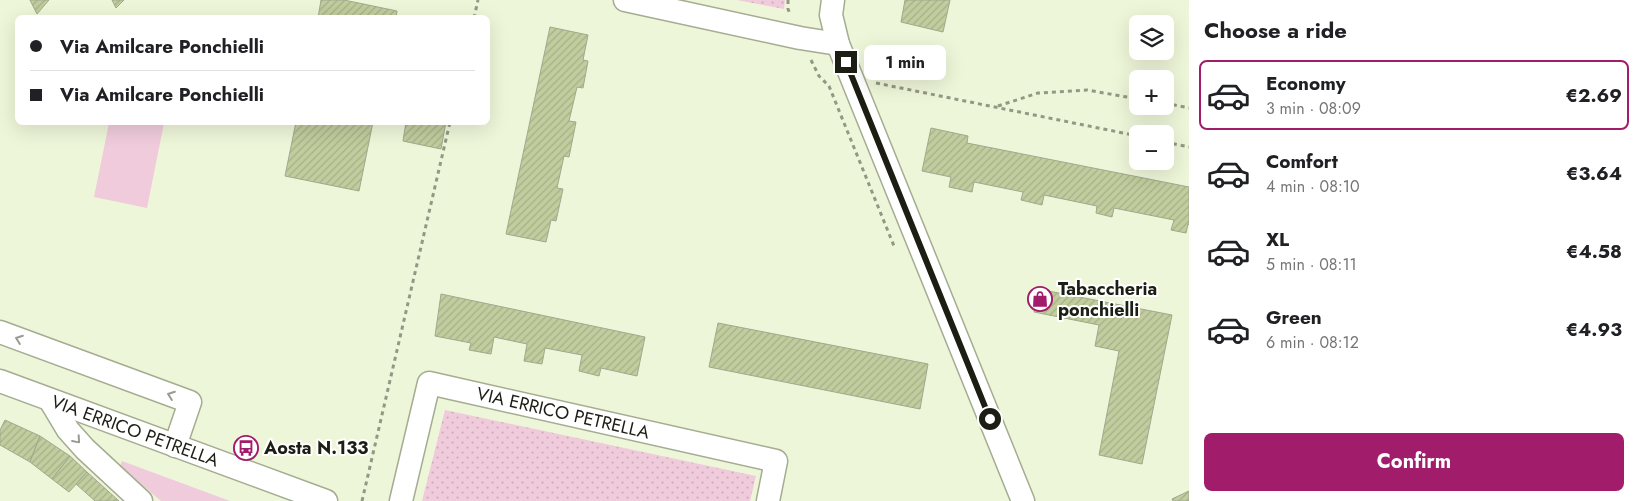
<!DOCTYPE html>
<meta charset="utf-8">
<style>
body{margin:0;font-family:Jost,sans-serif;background:#f6f6f6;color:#202124;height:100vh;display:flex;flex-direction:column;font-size:19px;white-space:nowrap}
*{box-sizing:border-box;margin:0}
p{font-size:16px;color:#757577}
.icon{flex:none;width:28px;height:28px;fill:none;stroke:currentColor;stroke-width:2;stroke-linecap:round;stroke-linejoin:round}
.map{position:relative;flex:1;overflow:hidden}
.panel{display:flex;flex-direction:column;background:#fff;width:450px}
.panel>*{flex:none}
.hud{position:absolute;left:15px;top:15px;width:475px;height:110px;border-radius:8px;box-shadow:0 5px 20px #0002;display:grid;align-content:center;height:110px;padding:0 15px;background:#fff}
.controls{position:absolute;left:1129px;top:15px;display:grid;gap:10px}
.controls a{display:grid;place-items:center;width:45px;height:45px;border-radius:8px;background:#fff;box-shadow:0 5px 20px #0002;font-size:25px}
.end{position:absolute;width:22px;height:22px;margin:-11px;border:6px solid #1c1e14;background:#fff;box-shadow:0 0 0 2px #fff}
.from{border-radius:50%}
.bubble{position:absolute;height:35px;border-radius:8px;background:#fff;box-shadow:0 5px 20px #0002;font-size:16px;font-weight:700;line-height:35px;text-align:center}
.hud b{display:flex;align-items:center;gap:18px;height:48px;font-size:19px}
.hud b+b{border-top:1px solid #e0e0e0}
.hud i{width:12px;height:12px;background:#202124}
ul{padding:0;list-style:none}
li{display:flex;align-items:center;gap:15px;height:70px;margin:0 10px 8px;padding:0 5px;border:2px solid transparent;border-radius:8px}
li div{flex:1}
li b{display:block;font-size:19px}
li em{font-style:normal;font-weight:700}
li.active{border-color:#a11c6a}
li>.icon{width:45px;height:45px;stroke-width:1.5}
h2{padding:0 15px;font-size:22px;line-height:60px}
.action{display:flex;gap:10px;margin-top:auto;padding:10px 15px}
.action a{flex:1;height:58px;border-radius:8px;background:#a11c6a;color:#fff;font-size:20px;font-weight:700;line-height:58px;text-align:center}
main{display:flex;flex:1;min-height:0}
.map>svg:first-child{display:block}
.green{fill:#f0cbdb}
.park{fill:url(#park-dots)}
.building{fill:url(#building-hatch);stroke:#a1a88d}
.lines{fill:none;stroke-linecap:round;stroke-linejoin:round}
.minor-casing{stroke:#a4ac91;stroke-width:25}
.path{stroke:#939884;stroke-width:3;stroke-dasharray:4 4;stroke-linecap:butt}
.minor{stroke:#fff;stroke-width:22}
.oneway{stroke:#999a95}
.route{stroke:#1c1e14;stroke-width:6}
.labels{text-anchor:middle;stroke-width:4;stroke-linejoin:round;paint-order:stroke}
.poi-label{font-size:18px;font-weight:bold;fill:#1c1e14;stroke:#fff;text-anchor:start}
.street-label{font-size:18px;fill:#1c1e14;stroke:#fff}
</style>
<main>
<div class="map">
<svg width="1189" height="501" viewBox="0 0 1189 501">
<defs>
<pattern id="park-dots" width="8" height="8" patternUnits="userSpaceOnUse" patternTransform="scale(1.25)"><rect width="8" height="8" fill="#f0cbdb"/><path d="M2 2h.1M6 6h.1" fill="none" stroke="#cdaebb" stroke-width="1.8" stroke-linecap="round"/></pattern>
<pattern id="building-hatch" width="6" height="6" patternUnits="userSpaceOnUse" patternTransform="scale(1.25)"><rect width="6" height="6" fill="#c1cd9e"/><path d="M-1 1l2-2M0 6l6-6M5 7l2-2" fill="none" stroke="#a5b087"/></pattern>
</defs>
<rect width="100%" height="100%" fill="#eef6d9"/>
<!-- green -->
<g class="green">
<path d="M109,123h55l-17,85 -53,-11z"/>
<path d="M122,461l108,40h-69l-41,-35z"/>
</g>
<!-- park -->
<g class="park">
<path d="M737,0h48l-1,9z"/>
<path d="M445,410l311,66 -6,25h-328z"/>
</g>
<!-- building -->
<g class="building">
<path d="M30,0h19l-12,14z"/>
<path d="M112,0h12l-8,8z"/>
<path d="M321,0h23l53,11 -1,7h-78z"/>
<path d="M905,0h45l-7,32 -42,-10z"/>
<path d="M550,27l38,8 -5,25 5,1 -5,27 -6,-1 -8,34 7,1 -7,35 -5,-1 -7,32 6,1 -7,32 -5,-1 -5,22 -40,-8z"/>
<path d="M296,122h77l-14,69 -74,-15z"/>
<path d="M406,122h40l-5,27 -38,-8z"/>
<path d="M931,128l37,8 -1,7 222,44v38l-1,-1 -2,9 -15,-3 3,-10 -60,-12 -2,9 -16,-4 1,-7 -53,-11 -2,10 -21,-5 2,-8 -49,-10 -2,10 -23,-5 2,-10 -29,-6z"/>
<path d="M1038,289l134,26 -30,149 -43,-9 20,-104 -24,-5 4,-21 -65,-13z"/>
<path d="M441,294l204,43 -8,39 -36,-8 -2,8 -20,-5 3,-16 -37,-7 -3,16 -18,-3 3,-17 -33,-7 -3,17 -22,-4 2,-7 -36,-7z"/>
<path d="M718,323l210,41 -8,45 -211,-42z"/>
<path d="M5,420l35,16 -10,26 -30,-17v-15z"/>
<path d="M40,436l30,20 -18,23 -22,-17z"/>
<path d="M70,456l17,16 -18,20 -17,-13z"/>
<path d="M87,472l32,29h-24l-19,-17z"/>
<path d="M1189,491v10h-16l-1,-2z"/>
</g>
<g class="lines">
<defs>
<g id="minor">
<path d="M625,0l175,38 38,6"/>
<path d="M833,0l-2,15 7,29 185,457"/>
<path d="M0,332l190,70 -15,44"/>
<path d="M0,381l326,120"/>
<path d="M50,400l18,30 17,19 56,52"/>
<path d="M401,501l28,-118 347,78 -8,40"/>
</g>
</defs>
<!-- minor casing -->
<use href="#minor" class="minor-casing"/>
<!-- path -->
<g class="path">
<path d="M788,0v9l2,5"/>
<path d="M474,18l4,-18"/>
<path d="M811,60l8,16 10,10 65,160"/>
<path d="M876,83l262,53"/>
<path d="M1165,103l24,5"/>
<path d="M998,106l40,-13 49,-3 51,9"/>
<path d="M1165,142l24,5"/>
<path d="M362,501l88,-379"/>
</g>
<!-- minor -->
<use href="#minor" class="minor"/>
</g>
<!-- one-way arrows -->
<defs><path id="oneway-chevron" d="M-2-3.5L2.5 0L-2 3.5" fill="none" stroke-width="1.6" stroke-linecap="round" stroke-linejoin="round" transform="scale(1.25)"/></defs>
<g class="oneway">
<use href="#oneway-chevron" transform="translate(19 339) rotate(-160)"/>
<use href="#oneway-chevron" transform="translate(171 395) rotate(-160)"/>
<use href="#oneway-chevron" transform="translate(77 440) rotate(49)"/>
</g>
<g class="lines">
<!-- route -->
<path class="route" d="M846,62l144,357"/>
</g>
<!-- icons -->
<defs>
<symbol id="shop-ring" viewBox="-11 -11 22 22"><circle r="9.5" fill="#fff" stroke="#a11c6a" stroke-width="1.5"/><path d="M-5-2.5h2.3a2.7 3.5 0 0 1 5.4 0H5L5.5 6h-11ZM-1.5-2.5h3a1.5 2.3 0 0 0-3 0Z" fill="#a11c6a"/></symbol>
<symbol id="bus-ring" viewBox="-11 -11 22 22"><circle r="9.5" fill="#fff" stroke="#a11c6a" stroke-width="1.5"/><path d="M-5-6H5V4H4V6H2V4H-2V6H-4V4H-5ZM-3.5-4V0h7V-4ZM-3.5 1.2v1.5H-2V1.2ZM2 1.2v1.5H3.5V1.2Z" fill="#a11c6a"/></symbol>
</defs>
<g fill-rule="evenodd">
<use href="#shop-ring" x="1026" y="285" width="28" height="28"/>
<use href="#bus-ring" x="232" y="434" width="28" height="28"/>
</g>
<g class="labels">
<!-- poi labels -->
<g class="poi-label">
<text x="1058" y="295">Tabaccheria<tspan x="1058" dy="21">ponchielli</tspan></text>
<text x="264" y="454">Aosta N.133</text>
</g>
<!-- street labels -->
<g class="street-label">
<text transform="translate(563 413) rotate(13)" y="6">VIA ERRICO PETRELLA</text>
<text transform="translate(135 431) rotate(20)" y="6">VIA ERRICO PETRELLA</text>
</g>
</g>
</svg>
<div class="controls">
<a><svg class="icon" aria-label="layers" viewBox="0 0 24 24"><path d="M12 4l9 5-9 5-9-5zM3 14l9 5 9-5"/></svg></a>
<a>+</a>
<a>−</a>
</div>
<i class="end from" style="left:990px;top:419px"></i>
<i class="end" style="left:846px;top:62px"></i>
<div class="bubble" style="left:864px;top:45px;width:82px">1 min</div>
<div class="hud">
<b><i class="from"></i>Via Amilcare Ponchielli</b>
<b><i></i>Via Amilcare Ponchielli</b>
</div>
</div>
<section class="panel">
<h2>Choose a ride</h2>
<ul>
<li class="active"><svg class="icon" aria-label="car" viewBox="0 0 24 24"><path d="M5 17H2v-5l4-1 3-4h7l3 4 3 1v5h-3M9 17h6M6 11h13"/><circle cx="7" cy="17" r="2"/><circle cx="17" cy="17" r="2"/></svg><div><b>Economy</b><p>3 min · 08:09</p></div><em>€2.69</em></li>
<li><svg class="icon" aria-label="car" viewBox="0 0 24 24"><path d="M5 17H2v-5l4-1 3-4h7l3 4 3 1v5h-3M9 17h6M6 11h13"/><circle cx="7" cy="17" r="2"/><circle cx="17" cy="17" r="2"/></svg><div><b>Comfort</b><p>4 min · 08:10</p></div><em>€3.64</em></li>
<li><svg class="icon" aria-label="car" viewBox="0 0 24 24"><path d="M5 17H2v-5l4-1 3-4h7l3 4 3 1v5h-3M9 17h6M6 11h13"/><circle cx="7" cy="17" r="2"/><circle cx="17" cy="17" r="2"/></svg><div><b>XL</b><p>5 min · 08:11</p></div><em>€4.58</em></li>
<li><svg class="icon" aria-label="car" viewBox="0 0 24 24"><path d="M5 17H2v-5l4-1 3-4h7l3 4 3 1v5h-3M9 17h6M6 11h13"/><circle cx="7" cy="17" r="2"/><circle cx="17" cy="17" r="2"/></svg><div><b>Green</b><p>6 min · 08:12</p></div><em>€4.93</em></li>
</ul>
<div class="action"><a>Confirm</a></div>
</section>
</main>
